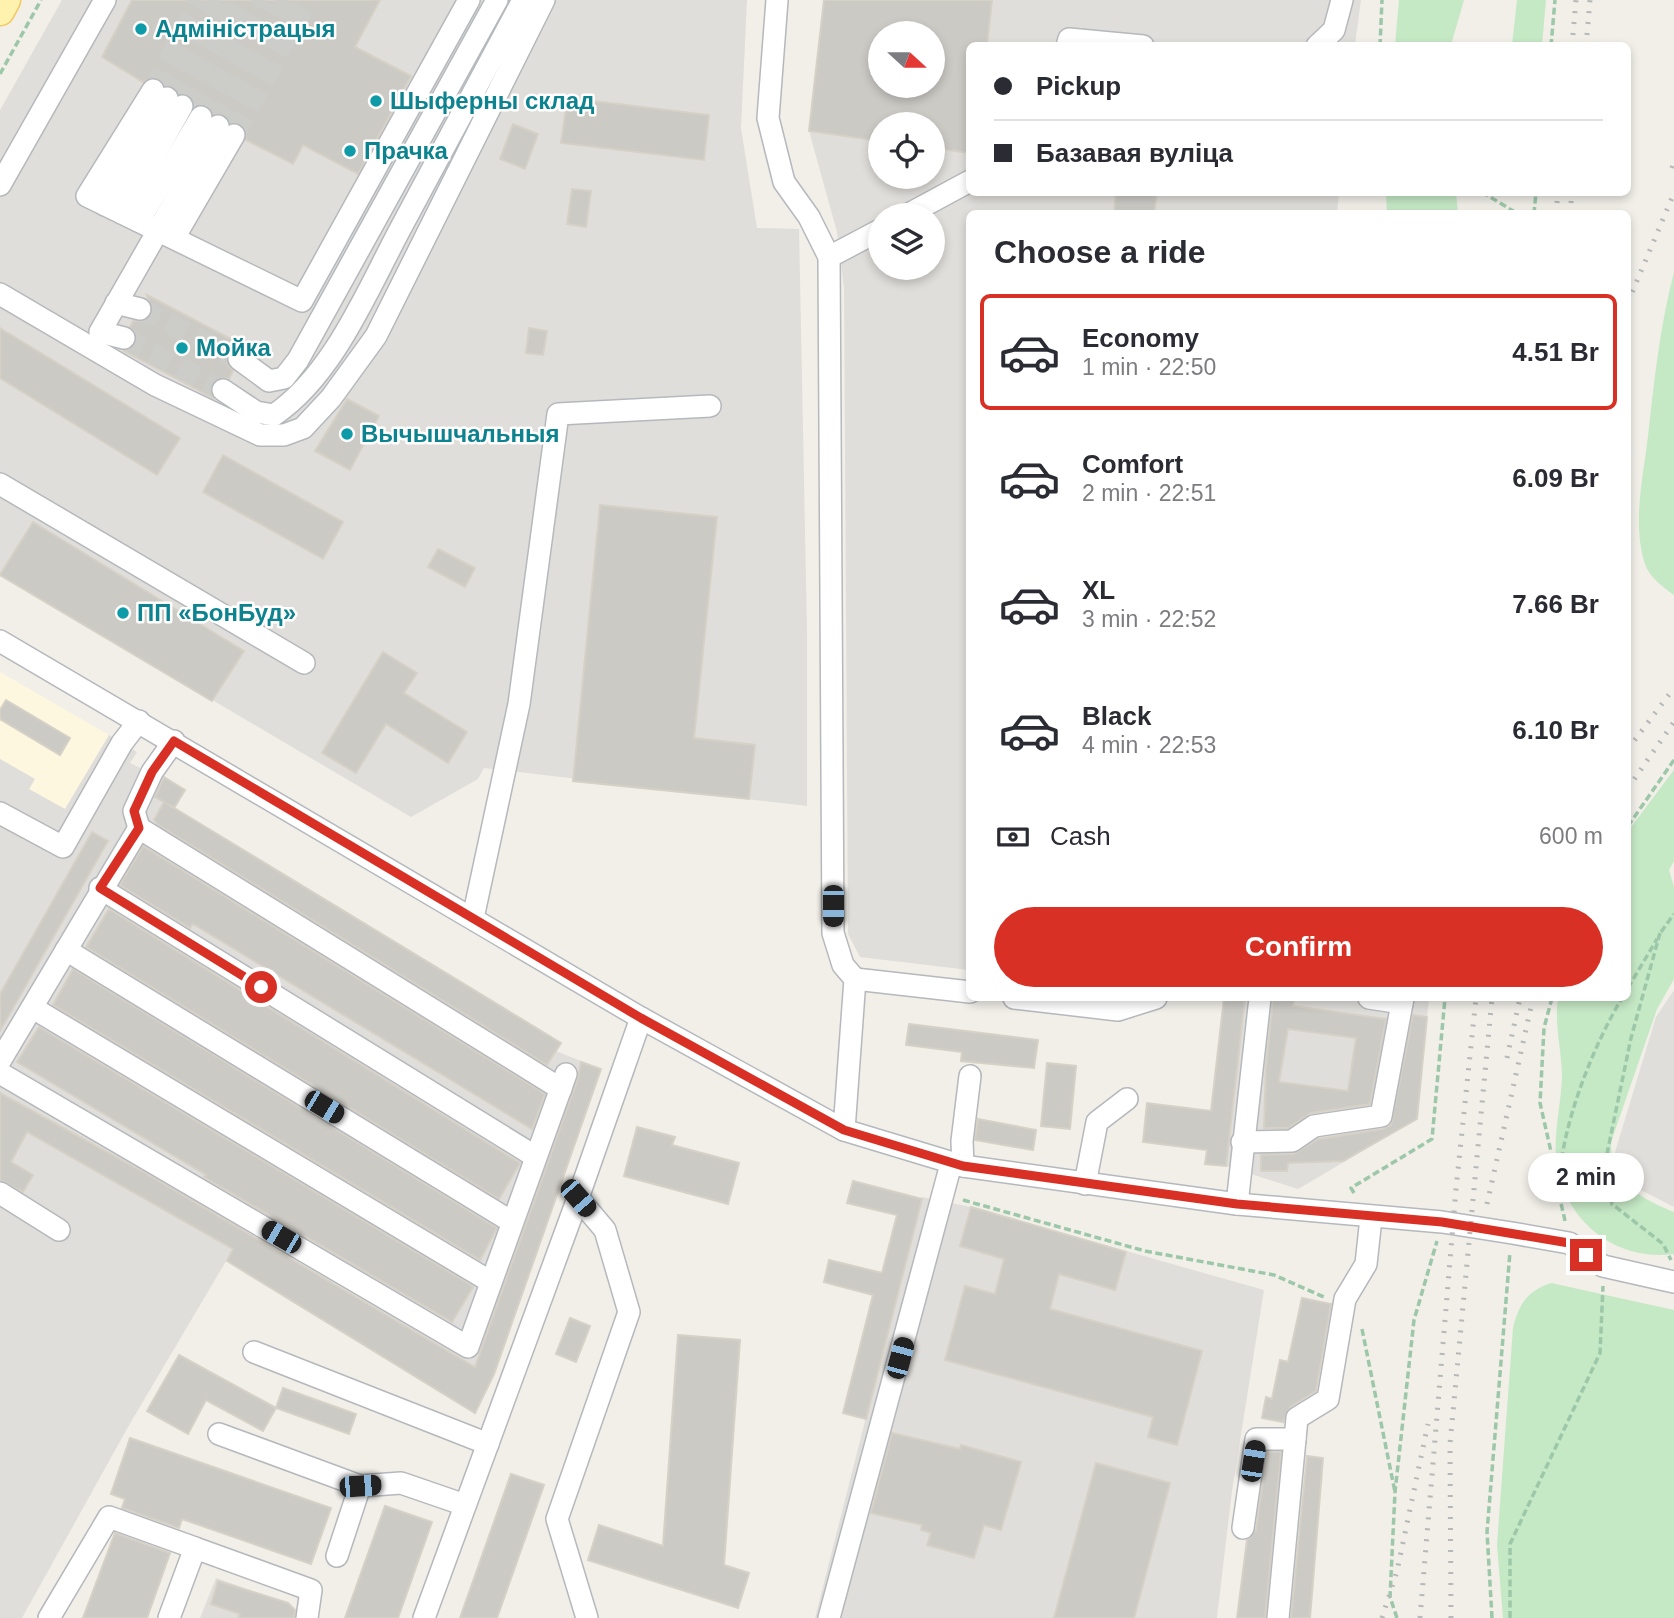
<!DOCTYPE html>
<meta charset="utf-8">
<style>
body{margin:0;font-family:Arial,sans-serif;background:#f7f7f7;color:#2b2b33;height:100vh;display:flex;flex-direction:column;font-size:26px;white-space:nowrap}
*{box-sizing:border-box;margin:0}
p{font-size:23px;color:#7c7c81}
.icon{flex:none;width:38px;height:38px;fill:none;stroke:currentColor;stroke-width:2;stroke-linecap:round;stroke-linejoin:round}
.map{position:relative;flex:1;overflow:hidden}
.panel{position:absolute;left:966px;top:210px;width:665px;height:791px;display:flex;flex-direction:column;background:#fff;border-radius:10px;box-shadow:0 4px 10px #0003}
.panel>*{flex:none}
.top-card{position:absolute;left:966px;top:42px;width:665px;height:154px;border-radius:10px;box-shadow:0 4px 10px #0003;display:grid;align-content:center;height:154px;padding:0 28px;background:#fff}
.needle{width:46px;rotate:111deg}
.controls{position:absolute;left:868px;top:21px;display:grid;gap:14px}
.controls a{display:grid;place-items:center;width:77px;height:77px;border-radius:50%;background:#fff;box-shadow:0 4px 10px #0003;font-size:35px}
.end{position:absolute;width:32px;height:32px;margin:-16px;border:9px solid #d93025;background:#fff;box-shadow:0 0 0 4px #fff}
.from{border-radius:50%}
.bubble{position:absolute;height:49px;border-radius:24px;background:#fff;box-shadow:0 4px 10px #0003;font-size:23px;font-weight:600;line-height:49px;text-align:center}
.car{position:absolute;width:21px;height:42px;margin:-21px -10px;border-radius:9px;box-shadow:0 0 5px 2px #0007;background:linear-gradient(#222 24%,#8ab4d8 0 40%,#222 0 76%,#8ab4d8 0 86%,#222 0)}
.top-card b{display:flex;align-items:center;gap:24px;height:66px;font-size:26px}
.top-card b+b{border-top:2px solid #e1e1e2}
.top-card i{width:18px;height:18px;background:#2b2b33}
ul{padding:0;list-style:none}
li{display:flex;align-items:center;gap:21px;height:116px;margin:0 14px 10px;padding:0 14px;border:4px solid transparent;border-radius:10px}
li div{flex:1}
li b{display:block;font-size:26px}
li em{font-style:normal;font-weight:600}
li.active{border-color:#d93025}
li>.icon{width:63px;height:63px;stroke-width:1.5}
h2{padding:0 28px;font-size:32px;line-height:84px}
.pay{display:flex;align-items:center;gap:18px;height:77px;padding:0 28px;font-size:26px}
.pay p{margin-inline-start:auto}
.action{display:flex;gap:14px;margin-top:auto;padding:14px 28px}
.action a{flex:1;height:80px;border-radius:42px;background:#d93025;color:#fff;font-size:28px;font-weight:600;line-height:80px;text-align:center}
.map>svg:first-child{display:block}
.commercial{fill:#fef7e0}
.industrial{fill:#e0deda;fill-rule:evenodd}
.green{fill:#c5e8c5}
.building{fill:#cccac5;stroke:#d6d1c6;stroke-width:2;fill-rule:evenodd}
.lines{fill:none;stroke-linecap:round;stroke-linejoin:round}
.minor-tunnel{stroke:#ccccc8;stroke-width:21;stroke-dasharray:21 10;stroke-linecap:butt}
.minor-casing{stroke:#b5b8bc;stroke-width:24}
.major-casing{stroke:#f2c960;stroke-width:31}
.path{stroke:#9cc7a9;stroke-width:3.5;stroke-dasharray:7 3.5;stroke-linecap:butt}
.minor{stroke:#fff;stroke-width:21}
.major{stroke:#fff2af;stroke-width:28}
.rail{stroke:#b6b7b8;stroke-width:5;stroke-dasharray:2 9;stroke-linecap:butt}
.route{stroke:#d93025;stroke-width:9}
.culture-dot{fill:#0f9aa8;stroke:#fff;stroke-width:2.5}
.labels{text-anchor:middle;stroke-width:5;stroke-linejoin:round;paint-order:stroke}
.culture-label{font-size:24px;font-weight:bold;fill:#0d838f;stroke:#fff;text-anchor:start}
</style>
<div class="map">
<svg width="1674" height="1618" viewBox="0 0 1674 1618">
<rect width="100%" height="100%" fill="#f1efe8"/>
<!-- commercial -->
<path class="commercial" d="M0,672l109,63 -44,74 -36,-20 6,-10 -35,-20z"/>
<!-- industrial -->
<g class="industrial">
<path d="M62,0h685l-6,128 16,100 42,1 8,401v176l-323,-38 -6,11 -67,38 -411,-242v-465z"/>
<path d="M824,0h537l-6,45 -385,1v146l369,1 -2,20 -367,1 -1,756 -109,-13 -12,-23 -4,-646 -7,-56 -28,-101zM880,33h53v53h-53zM880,124h53v53h-53zM880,215h53v53h-53z"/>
<path d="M109,735l28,17 -7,11 55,27 -11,18 382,243 45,18 -107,305 -19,-7 -230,-138 -117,198 -106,191h-22v-859l35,20 -6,10 36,20z"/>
<path d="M1674,990v217l-35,-18 -27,-27 44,-145z"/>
<path d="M1224,998h205l-12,121 -119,70 -72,-23 -21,-2z"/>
<path d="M922,1197l49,10 293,83 -32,201 -15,127h-402z"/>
<path d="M216,1578l72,25 8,8 -3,7h-93z"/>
</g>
<!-- green -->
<g class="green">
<path d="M1399,0h65l-13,45h-56z"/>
<path d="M1517,0h29l-4,45h-30z"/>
<path d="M1386,193h70l2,20h-71z"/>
<path d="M1674,272v323c-11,-8 -24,-17 -29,-31 -13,-40 -2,-86 3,-128 6,-55 12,-110 26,-164z"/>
<path d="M1674,770v91l-5,9 5,17v92l-17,30 -46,133c-1,40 29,56 63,70v42c-61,8 -112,-36 -118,-96 -2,-27 5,-54 6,-81 0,-26 -8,-52 -4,-79h70v-167z"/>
<path d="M1551,1283l123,27v308h-171l-6,-73 16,-217c6,-24 14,-37 38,-45z"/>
</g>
<!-- building -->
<g class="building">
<path d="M132,0h248l-25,47 56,29 -53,98 -55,-29 -10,19 -47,-24 -1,-12 -5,-5h-10l-6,-9h-11l-6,-9h-12l-6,-10 -10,-1 -20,-15 -6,-2 -10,5 -41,-25z"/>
<path d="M824,0h168l-5,46h-17v107l-37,-5v-24h-53v17l-71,-10zM880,33h53v53h-53z"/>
<path d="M577,99l132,16 -5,45 -143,-17 6,-42 10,1z"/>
<path d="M513,124l25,10 -13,35 -25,-10z"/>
<path d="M572,189l19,2 -5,36 -19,-3z"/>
<path d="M1116,192h41l-3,22h-40z"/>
<path d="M147,295l99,52h-12l-6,5 -1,12 6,7 -4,8 -11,-1 -5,4 -3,8 3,8 -89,-47 9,-3 3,-6v-8l-6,-7 3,-6h11l8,-8z"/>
<path d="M0,328l180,110 -23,37 -157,-97z"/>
<path d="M529,328l18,3 -4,24 -17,-2z"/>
<path d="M347,399l32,17 -29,54 -35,-19z"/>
<path d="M223,455l120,67 -20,37 -120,-67z"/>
<path d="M600,505l117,12 -23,221 61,7 -6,54 -176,-18z"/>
<path d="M33,522l211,129 -32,50 -212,-126z"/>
<path d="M438,549l37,19 -10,19 -37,-20z"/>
<path d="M383,652l34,21 -13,20 63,39 -19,31 -62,-39 -30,49 -34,-20z"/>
<path d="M6,700l64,38 -10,17 -60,-36v-9z"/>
<path d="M164,777l21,13 -11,18 -8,-5 395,240 -14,22 -390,-241 -3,-4 10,-18 -9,-5z"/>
<path d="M92,832l16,9 -108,190v-37z"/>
<path d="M143,846l402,248 -13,35 -339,-205 -3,4 -70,-43z"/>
<path d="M109,909l411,254 -21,36 -413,-252z"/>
<path d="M73,969l424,259 -17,32 -427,-255z"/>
<path d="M1224,998h21l-19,168 -21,-2 2,-14 -64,-8 4,-39 64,8z"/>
<path d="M1273,998h21l-1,8 93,13 -16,85 -59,9 -23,15h-24l2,-61zM1288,1029l68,9 -8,53 -69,-9z"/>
<path d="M1413,1015l14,2 -10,102 -74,42 -55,2 -1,8h-26v-16l32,-1 26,-15 64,-10 8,-4z"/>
<path d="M909,1024l129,16 -4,28 -73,-7 1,-9 -56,-7z"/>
<path d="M39,1027l427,255 7,5 -21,35 -248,-145 2,-2 -189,-113z"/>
<path d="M581,1062l20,7 -107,305 -19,39 -248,-152 6,-12 -206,-117 -16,30 22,13 -10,17 -23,-12v-87l140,77 335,197 103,-289z"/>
<path d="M1047,1063l29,3 -6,63 -29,-3z"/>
<path d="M978,1119l58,11 -3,20 -58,-10z"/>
<path d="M637,1127l38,10 -3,8 67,18 -11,41 -104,-28z"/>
<path d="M853,1181l69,18 -56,220 -23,-6 30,-118 -49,-13 5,-22 53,13 15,-58 -50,-12z"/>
<path d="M971,1207l155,45 -11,38 -56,-16 -9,35 152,42 -25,94 -29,-8 5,-20 -208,-57 20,-74 30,8 9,-35 -44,-13z"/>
<path d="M1302,1298l29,6 -15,87 -26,16 -7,15 -21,-4 4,-21 6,2 8,-39 8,2z"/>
<path d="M570,1318l20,8 -14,36 -20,-8z"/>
<path d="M678,1335l62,5 -16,225 25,8 -11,35 -150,-48 11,-35 64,21z"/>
<path d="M179,1355l97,53 -13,23 -57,-31 -18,34 -41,-23z"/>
<path d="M283,1388l73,26 -7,20 -73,-26z"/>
<path d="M892,1433l68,16 1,-4 60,17 -20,68 -17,-5 -10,33 -47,-13 4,-12 -10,-3 1,-5 -51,-12z"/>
<path d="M130,1438l201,70 -20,56 -129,-45 -3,9 -57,-20 3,-9 -14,-5z"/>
<path d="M1267,1452h14l-16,166h-28l10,-78 9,-10z"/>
<path d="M1307,1456l16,2 -13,160h-19z"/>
<path d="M1096,1463l74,20 -36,135h-80z"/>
<path d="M511,1474l33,11 -47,133h-37z"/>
<path d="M385,1506l47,16 -34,96h-53z"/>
<path d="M115,1533l55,20 -23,65h-64z"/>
<path d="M218,1581l70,22 7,7 -1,8h-56l2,-4 -29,-10z"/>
</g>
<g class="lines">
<!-- minor-tunnel -->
<g class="minor-tunnel">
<path d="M153,90l46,-90"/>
<path d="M167,98l52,-98"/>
<path d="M182,106l59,-106"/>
<path d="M201,117l63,-117"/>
<path d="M218,126l69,-126"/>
<path d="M234,135l73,-135"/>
<path d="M140,309l99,50"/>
<path d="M124,338l99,52"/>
</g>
<defs>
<g id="minor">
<path d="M777,0l-9,118 16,64 25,35 20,40 4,676 10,32 12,14 -11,151"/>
<path d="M1067,46l2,-7 74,7"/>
<path d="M1317,46l17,-16 8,-30"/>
<path d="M153,90l-66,106 215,105 167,-301"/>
<path d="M0,185l105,-185"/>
<path d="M105,205l62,-107"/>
<path d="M122,213l60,-107"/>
<path d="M907,215l63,-34"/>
<path d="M139,221l62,-104"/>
<path d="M174,238l60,-103"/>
<path d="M829,257l51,-27"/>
<path d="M0,294l155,91 105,50h24l19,-7 28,-30 45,-62 168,-336"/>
<path d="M116,303l24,6"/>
<path d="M124,338l-24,-6 118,-206"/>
<path d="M239,359l30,22 15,-3 14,-18 199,-360"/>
<path d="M223,390l33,22 18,3c61,-41 95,-129 130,-193 40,-74 79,-148 119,-222"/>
<path d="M0,484l304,179"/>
<path d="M0,641l641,377 203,112 119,36 274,38 205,18 70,11 57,10 34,23 71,16"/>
<path d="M0,813l63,34 59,-104 17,-22"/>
<path d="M139,828l422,261"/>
<path d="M100,888l436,269"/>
<path d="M473,918l46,-214 39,-290 152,-8"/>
<path d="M66,950l446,272"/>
<path d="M855,979l115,13"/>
<path d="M1014,998l104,12 38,-12"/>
<path d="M1369,998l33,5"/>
<path d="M33,1008l458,274"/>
<path d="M0,1061l139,-233 -5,-17 18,-39 22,-31"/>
<path d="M0,1073l468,274 98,-273"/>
<path d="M1242,1142l50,-1 22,-15 67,-10 22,-118"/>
<path d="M963,1166l-1,-25 8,-65"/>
<path d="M1085,1184l12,-62 30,-23"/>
<path d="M0,1193l59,37"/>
<path d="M578,1198l27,32 24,82 -72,207 30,99"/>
<path d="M1237,1204l23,-206"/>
<path d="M254,1352l234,92"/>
<path d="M219,1434l141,52 41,-3 64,22"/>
<path d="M1243,1528l13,-89h39"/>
<path d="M337,1556l23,-70"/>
<path d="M49,1618l60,-101 86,31"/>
<path d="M169,1618l26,-70 116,42 -4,28"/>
<path d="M424,1618l154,-420 63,-180"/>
<path d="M829,1618l122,-454"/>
<path d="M1278,1618l19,-200 31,-19 17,-100 21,-35 5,-46"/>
</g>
<path id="major" d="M0,11l6,-11"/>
</defs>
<!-- minor casing -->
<use href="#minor" class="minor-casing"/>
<!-- major casing -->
<use href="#major" class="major-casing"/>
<!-- path -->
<g class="path">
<path d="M1380,46l2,-46"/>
<path d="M1551,46l4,-46"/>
<path d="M0,74l41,-74"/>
<path d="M1482,192l36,22"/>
<path d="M1534,214l2,-22"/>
<path d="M1628,826l46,-66"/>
<path d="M1661,932l13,-18"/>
<path d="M1660,933l-29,105 -28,135 9,31 51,40 8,16"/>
<path d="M1628,988l29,-49"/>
<path d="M1552,998l-8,30 -4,75 19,84"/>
<path d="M1354,1193l-3,-5 81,-49 13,-141"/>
<path d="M963,1200l182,51 129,24 52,23"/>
<path d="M1565,1221c-2,-11 -6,-22 -6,-33 1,-59 33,-140 63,-190"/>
<path d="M1362,1329l33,163"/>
<path d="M1397,1618l-7,-21 5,-105 19,-172 23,-79"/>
<path d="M1492,1618l-5,-86 23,-280"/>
<path d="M1510,1618v-74l90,-191 3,-67"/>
</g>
<!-- minor -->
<use href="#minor" class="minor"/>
<!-- major -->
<use href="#major" class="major"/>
<!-- rail -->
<g class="rail">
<path d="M1572,46l4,-46"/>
<path d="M1586,46l4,-46"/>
<path d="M1672,168l2,-6"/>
<path d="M1556,214l2,-22"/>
<path d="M1570,214l2,-22"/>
<path d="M1628,302l46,-109"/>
<path d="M1628,749l46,-61"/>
<path d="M1628,788l46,-66"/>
<path d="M1507,1058l13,-60"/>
<path d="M1487,1204l46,-206"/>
<path d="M1382,1618l15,-47 31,-147"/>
<path d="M1420,1618l36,-429 20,-191"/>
<path d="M1451,1618l-1,-174 42,-446"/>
</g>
</g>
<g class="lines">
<!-- route -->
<path class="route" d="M261,987l-161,-99 39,-60 -5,-17 18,-39 22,-31 467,277 203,112 119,36 274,38 205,18 127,21 17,12"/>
</g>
<!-- markers -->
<g class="culture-dot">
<circle cx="141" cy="29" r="7"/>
<circle cx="376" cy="101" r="7"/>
<circle cx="350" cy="151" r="7"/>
<circle cx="182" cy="348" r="7"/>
<circle cx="347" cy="434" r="7"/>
<circle cx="123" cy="613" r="7"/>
</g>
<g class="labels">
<!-- culture labels -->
<g class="culture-label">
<text x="155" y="37">Адміністрацыя</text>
<text x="390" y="109">Шыферны склад</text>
<text x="364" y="159">Прачка</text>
<text x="196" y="356">Мойка</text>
<text x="361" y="442">Вычышчальныя</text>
<text x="137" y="621">ПП «БонБуд»</text>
</g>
</g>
</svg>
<div class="controls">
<a><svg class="needle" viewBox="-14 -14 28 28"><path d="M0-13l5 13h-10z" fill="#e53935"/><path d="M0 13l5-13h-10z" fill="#7c7c81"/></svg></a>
<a><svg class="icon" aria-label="locate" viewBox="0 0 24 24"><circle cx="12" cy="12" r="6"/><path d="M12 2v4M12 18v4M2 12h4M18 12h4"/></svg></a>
<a><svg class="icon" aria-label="layers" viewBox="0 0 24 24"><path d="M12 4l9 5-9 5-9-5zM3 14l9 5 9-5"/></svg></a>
</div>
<i class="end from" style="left:261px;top:987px"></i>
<i class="end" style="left:1586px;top:1255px"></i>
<div class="bubble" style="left:1528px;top:1153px;width:116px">2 min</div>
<i class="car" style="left:833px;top:906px;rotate:180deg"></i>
<i class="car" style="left:324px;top:1107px;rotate:121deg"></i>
<i class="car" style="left:578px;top:1198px;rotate:139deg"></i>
<i class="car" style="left:281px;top:1237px;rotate:300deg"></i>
<i class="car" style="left:900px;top:1358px;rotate:15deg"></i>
<i class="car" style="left:1253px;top:1461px;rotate:9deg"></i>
<i class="car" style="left:360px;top:1486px;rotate:86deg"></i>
<div class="top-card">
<b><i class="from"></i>Pickup</b>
<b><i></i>Базавая вуліца</b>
</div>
<section class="panel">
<h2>Choose a ride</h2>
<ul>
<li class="active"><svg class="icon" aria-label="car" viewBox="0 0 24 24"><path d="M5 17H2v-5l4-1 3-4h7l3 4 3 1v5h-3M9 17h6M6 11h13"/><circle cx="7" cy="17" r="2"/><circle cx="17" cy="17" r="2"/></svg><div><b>Economy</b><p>1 min · 22:50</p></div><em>4.51 Br</em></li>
<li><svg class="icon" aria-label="car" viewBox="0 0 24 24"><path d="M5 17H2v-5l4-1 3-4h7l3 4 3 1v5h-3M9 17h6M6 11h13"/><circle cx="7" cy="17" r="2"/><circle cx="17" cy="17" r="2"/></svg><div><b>Comfort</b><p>2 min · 22:51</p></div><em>6.09 Br</em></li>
<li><svg class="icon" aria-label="car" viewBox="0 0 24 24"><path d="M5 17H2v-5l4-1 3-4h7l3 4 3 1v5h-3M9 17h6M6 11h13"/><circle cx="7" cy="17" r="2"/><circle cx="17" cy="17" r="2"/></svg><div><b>XL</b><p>3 min · 22:52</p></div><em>7.66 Br</em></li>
<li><svg class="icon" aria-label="car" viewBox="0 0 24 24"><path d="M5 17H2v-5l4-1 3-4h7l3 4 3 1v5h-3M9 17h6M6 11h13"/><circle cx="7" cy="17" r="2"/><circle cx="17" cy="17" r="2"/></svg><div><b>Black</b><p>4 min · 22:53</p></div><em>6.10 Br</em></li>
</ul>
<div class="pay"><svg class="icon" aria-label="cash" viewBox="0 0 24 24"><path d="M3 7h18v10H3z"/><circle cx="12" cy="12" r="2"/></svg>Cash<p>600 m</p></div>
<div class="action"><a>Confirm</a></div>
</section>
</div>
